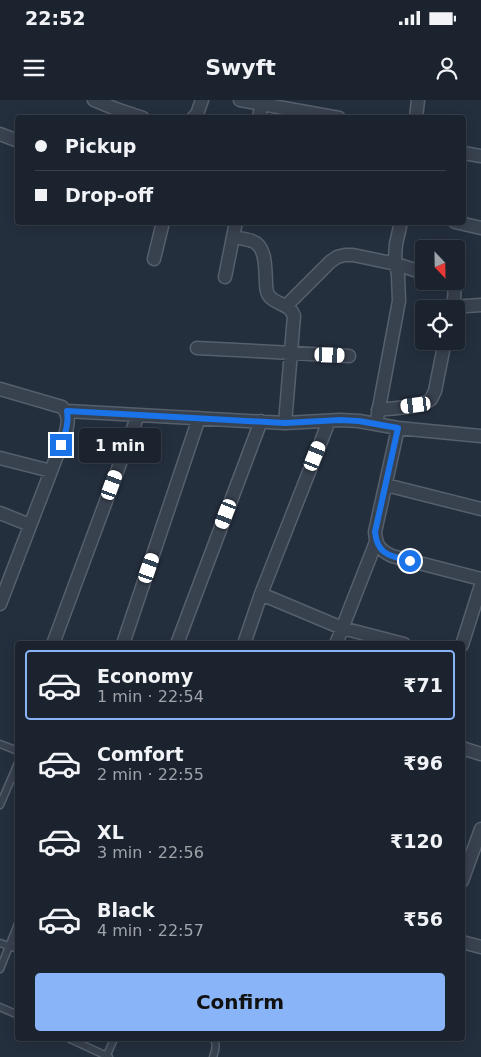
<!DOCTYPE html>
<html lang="en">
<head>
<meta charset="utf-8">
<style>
	body { margin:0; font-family:"DejaVu Sans",sans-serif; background:#282f3a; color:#f1f3f6; height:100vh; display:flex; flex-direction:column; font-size:19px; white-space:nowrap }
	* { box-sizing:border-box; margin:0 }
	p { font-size:16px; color:#a0a4aa }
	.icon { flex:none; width:28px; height:28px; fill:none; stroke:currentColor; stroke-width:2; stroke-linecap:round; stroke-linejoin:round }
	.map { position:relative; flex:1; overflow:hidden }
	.details { position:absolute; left:15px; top:541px; width:450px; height:400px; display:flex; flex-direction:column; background:#1b232e; border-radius:5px; box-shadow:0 2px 12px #0003,0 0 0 1px #39404a }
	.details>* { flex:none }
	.banner { position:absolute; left:15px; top:15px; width:451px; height:110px; border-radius:5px; box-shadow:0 2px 12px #0003,0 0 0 1px #39404a; display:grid; align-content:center; height:110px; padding:0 20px; background:#1b232e }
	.needle { width:32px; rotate:158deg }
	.buttons { position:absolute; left:415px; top:140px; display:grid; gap:10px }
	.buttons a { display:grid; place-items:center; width:50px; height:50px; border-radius:5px; background:#1b232e; box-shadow:0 2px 12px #0003,0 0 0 1px #39404a; font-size:25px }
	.end { position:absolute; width:22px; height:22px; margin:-11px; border:6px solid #1a73e8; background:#fff; box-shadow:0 0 0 2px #fff }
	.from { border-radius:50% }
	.bubble { position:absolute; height:35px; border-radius:5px; background:#1b232e; box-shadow:0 2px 12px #0003,0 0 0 1px #39404a; font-size:16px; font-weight:700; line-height:35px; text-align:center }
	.car { position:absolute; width:15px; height:30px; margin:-15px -8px; border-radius:6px; box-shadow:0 0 4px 1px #0007; background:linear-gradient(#fff 24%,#345 0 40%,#fff 0 76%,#345 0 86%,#fff 0) }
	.banner b { display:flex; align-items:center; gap:18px; height:48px; font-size:19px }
	.banner b+b { border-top:1px solid #39404a }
	.banner i { width:12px; height:12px; background:#f1f3f6 }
	ul { padding:9px 0 0; list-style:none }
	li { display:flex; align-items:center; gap:15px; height:70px; margin:0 10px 8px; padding:0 10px; border:2px solid transparent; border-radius:5px }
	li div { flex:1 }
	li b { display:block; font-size:19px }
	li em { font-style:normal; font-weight:700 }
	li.active { border-color:#8ab4f8 }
	li>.icon { width:45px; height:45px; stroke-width:1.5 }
	.button { display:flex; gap:10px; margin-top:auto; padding:10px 20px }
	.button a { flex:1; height:58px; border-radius:5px; background:#8ab4f8; color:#111; font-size:20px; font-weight:700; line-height:58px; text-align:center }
	.status { display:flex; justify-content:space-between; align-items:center; height:35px; padding:0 25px; background:#1b232e; direction:ltr }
	.status svg { height:14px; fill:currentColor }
	header { display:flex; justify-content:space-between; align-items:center; height:65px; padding:0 20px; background:#1b232e; font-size:22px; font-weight:700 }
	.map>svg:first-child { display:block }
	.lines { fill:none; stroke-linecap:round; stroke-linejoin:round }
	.lane-casing { stroke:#565f6c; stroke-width:9 }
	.street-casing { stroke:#565f6c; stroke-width:15 }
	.lane { stroke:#38414e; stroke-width:6 }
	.street { stroke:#38414e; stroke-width:12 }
	.route { stroke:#1a73e8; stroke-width:6 }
</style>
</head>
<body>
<div class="status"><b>22:52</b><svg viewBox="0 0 49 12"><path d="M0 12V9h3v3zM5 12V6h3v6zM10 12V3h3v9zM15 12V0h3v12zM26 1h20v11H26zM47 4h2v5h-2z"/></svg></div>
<header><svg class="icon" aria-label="menu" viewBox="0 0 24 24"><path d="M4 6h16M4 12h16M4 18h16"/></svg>Swyft<svg class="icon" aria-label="person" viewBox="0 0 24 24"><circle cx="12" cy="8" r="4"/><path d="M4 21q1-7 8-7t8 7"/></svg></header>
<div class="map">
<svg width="481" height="957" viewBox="0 0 481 957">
	<rect width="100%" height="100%" fill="#242f3e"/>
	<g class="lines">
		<g class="lane-casing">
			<path id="lane" d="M0 644 18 651
				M0 705 18 663
				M0 843 18 849
				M0 869 18 824
				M0 907 18 915
				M70 939 109 957
				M106 957 114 939
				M213 957C216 950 217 945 214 939"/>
		</g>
		<g class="street-casing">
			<path id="street" d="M94 0 116 9 143 18
				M240 0 339 18
				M193 18 197 14 202 0
				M259 18 262 0
				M416 18 418 0
				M0 34 18 41
				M464 53 481 56
				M455 122 481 128
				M233 137C239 138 247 139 252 141 267 146 265 170 266 183 266 188 267 194 270 197 278 205 290 204 294 216L285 323
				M154 159 163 122
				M225 177 236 122
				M448 181C458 188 454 198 452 209
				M286 206 330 162 337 157 345 155H353L396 164 424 173
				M452 207 481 205
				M197 248 349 256
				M0 289 62 307C70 315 68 322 66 332L0 504
				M378 310C391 308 422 308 431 299 432 297 434 293 435 291L445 241
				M67 311 285 323 340 320 359 321 398 328 481 336
				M376 324 399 201 398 175 395 158 396 144 401 122
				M398 328 375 432C376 446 380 450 392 456L481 479
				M0 358 51 371
				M386 385 481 409
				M0 413 30 425
				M261 494 342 528 404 544
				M53 544 138 315
				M123 544 199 318
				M177 544 261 321
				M244 544 261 494 329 321
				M336 544 376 442
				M462 545 481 485
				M462 648 481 654
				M462 781 481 729
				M462 842 481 847"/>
		</g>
		<use href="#lane" class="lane"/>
		<use href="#street" class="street"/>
	</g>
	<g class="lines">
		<path class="route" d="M61 345C65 334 69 324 67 311L285 323 340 320 359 321 398 328 375 432C377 455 391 456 410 461"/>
	</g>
</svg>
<div class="buttons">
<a><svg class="needle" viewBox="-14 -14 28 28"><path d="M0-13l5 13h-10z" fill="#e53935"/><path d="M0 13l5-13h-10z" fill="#a0a4aa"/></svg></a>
<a><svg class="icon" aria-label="locate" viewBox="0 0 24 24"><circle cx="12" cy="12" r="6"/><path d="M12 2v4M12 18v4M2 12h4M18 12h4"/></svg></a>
</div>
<i class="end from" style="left:410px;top:461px"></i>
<i class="end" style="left:61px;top:345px"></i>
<div class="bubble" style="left:79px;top:328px;width:82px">1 min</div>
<i class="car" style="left:330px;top:255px;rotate:92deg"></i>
<i class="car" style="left:416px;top:305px;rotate:263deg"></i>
<i class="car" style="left:315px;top:356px;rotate:22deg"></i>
<i class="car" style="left:112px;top:385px;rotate:20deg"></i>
<i class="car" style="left:226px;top:414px;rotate:201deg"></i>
<i class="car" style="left:149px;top:468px;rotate:19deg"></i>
<div class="banner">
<b><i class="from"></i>Pickup</b>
<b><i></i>Drop-off</b>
</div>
<section class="details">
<ul>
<li class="active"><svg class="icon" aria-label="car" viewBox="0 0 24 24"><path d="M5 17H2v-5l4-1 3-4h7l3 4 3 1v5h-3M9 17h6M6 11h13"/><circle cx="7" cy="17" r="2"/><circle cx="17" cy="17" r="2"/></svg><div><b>Economy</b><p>1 min · 22:54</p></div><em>₹71</em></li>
<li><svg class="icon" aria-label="car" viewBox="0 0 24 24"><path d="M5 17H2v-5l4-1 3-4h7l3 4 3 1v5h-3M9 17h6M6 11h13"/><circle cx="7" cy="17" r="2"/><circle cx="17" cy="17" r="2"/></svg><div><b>Comfort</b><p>2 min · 22:55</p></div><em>₹96</em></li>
<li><svg class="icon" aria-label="car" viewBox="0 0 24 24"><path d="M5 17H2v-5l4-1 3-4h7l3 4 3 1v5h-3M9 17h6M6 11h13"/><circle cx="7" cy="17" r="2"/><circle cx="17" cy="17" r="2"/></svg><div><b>XL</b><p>3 min · 22:56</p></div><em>₹120</em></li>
<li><svg class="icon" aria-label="car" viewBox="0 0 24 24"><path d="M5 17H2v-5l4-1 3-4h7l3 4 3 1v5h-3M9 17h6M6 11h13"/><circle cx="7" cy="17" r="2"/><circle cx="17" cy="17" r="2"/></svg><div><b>Black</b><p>4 min · 22:57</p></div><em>₹56</em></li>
</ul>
<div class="button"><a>Confirm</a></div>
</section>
</div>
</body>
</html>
